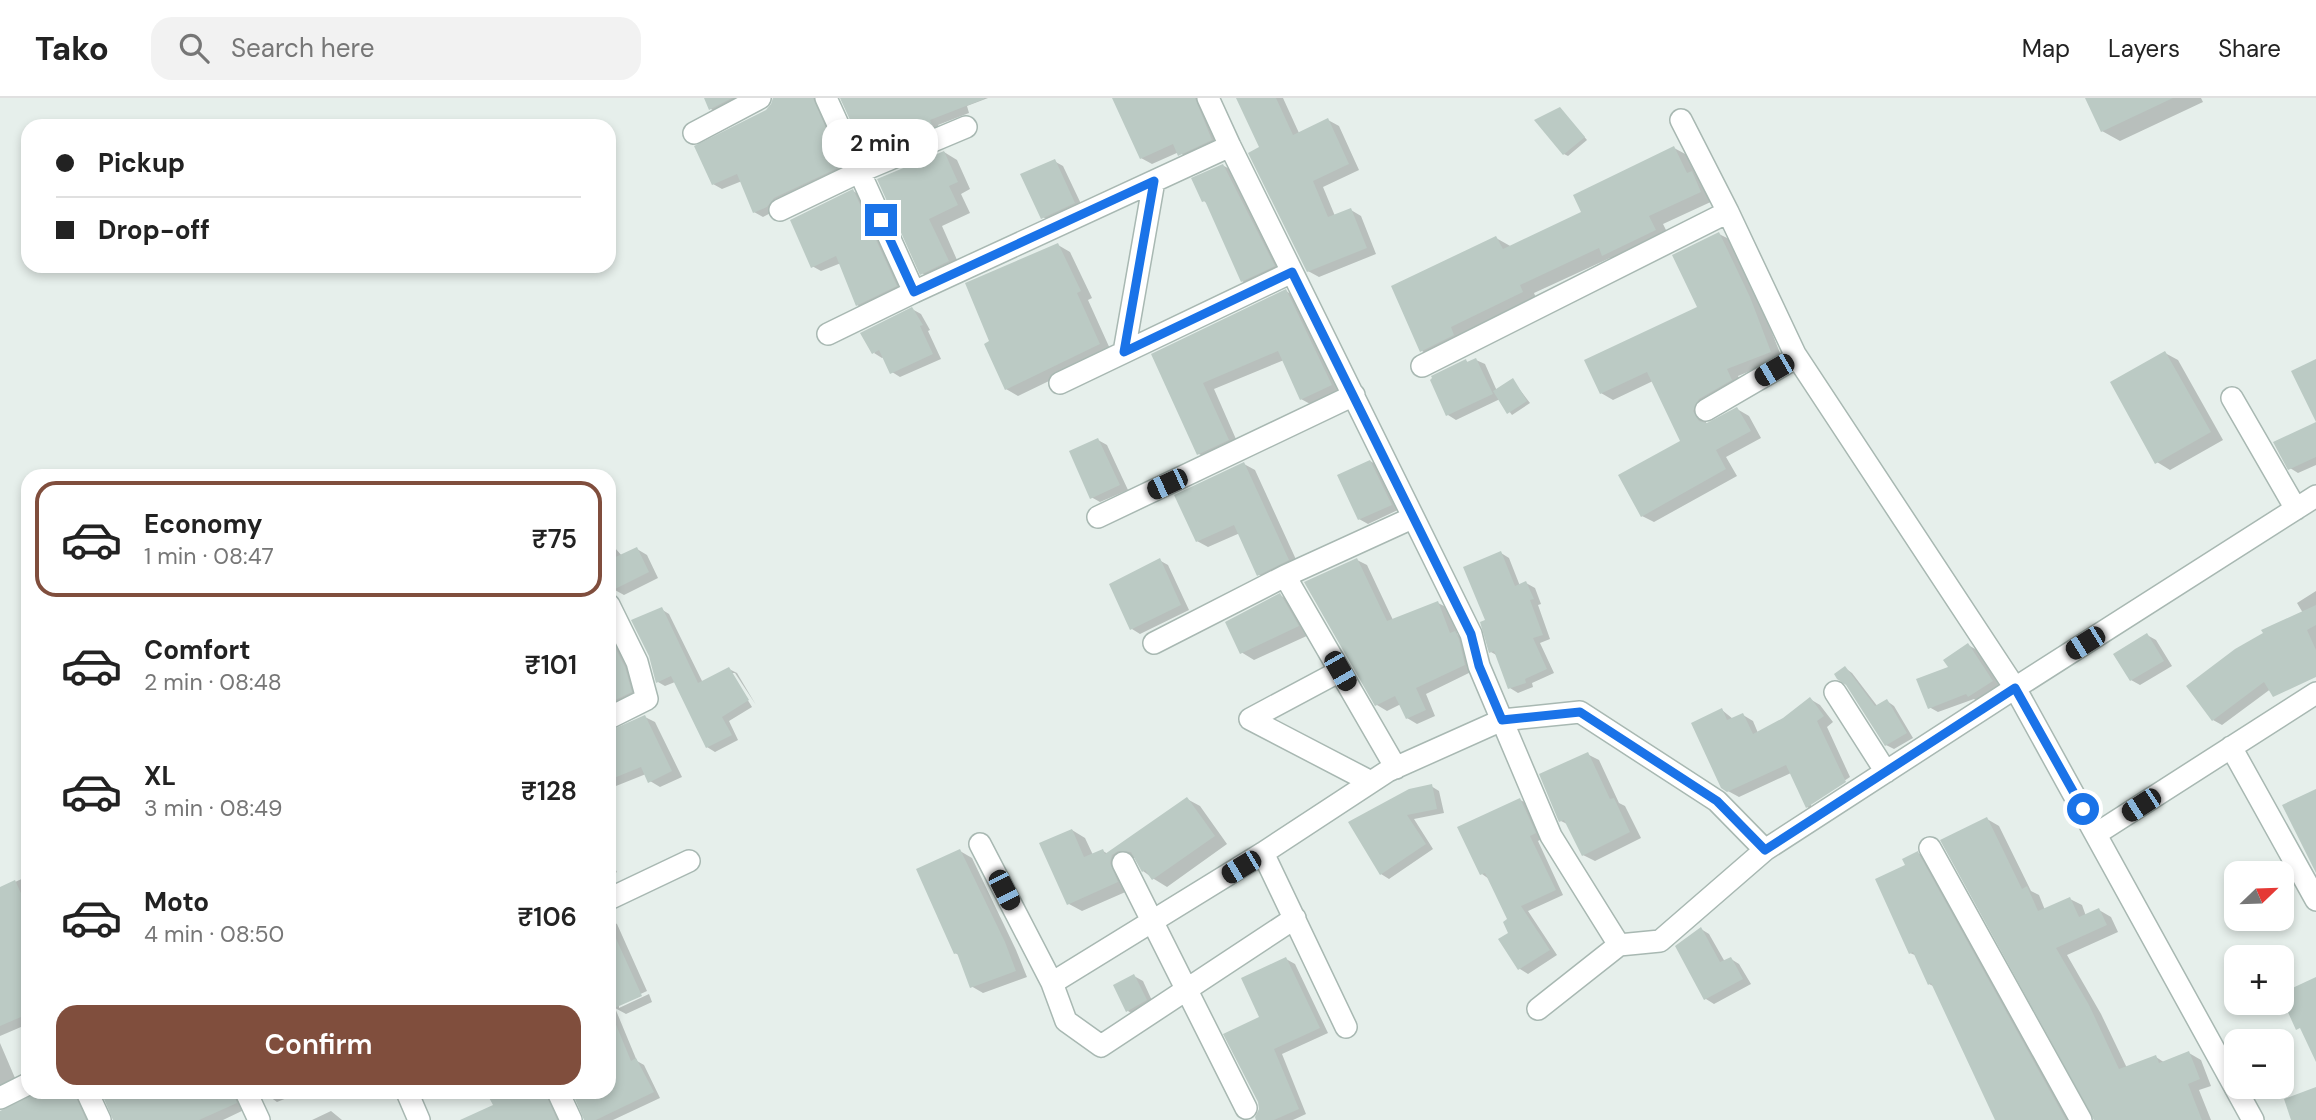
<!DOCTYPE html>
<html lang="en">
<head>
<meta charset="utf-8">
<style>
	body { margin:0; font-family:"DM Sans",sans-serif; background:#f2f2f2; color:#222; height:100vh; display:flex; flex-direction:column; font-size:26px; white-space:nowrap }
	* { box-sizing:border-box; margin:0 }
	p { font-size:23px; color:#767676 }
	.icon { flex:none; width:38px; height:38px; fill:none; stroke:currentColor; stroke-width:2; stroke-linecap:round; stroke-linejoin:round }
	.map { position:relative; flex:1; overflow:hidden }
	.side { position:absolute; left:21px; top:371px; width:595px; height:630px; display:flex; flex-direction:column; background:#fff; border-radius:21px; box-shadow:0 4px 10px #0003 }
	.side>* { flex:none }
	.top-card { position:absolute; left:21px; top:21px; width:595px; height:154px; border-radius:21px; box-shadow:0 4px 10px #0003; display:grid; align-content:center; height:154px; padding:0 35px; background:#fff }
	.needle { width:46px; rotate:67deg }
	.fabs { position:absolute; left:2224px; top:763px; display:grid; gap:14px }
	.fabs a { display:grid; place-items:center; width:70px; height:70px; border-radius:14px; background:#fff; box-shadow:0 4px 10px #0003; font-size:35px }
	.end { position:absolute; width:32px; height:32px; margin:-16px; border:9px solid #1a73e8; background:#fff; box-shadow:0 0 0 4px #fff }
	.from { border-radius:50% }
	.bubble { position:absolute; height:49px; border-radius:21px; background:#fff; box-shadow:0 4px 10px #0003; font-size:23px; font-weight:600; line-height:49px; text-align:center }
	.car { position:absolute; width:21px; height:42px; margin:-21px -10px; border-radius:9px; box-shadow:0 0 5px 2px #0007; background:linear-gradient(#222 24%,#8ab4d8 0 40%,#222 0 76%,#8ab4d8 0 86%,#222 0) }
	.top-card b { display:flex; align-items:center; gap:24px; height:66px; font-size:26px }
	.top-card b+b { border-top:2px solid #e0e0e0 }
	.top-card i { width:18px; height:18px; background:#222 }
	ul { padding:12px 0 0; list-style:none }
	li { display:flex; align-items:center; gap:21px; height:116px; margin:0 14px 10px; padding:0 21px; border:4px solid transparent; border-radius:21px }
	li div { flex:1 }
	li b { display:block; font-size:26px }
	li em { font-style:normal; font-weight:600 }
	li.on { border-color:#804e3d }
	li>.icon { width:63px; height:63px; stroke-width:1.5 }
	.button { display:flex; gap:14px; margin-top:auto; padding:14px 35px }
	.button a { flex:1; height:80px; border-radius:21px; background:#804e3d; color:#fff; font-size:28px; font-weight:600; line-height:80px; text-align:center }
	header { display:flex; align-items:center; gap:42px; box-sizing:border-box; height:98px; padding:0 35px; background:#fff; border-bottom:2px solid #e0e0e0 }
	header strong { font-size:33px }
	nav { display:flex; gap:38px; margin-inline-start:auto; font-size:24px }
	.search { width:490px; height:63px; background:#f2f2f2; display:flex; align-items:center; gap:18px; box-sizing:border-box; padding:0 24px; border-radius:21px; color:#767676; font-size:26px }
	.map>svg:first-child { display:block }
	.shadow { fill:#0003 }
	.building { fill:#bbcac4 }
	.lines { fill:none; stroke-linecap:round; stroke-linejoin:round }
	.minor-casing { stroke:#a8b8b2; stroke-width:24 }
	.minor { stroke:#fff; stroke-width:21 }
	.route { stroke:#1a73e8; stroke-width:9 }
</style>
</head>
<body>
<header>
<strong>Tako</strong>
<div class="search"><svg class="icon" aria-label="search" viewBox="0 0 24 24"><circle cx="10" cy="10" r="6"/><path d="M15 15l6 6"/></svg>Search here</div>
<nav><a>Map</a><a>Layers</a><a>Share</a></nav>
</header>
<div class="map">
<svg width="2316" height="1022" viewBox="0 0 2316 1022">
	<rect width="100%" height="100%" fill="#e6efeb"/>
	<path class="shadow" d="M706 0H750L719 16 711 11Z
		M773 0H824L850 73 763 119 754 114 742 83 722 91 713 86 773 7Z
		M842 0H988L967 8 969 15 938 27 941 34 876 61 868 56Z
		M1114 0H1201L1222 48 1190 62 1179 54 1152 66 1141 60Z
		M1238 0H1283L1299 35 1328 22 1339 28 1359 72 1323 89 1335 118 1351 112 1361 118 1376 156 1319 179 1308 173 1262 50Z
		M2087 0H2201L2203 4 2120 43 2102 33Z
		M1560 11 1587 42 1568 58 1564 56Z
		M1674 50 1689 58 1715 102 1663 126 1670 140 1618 165 1610 160 1534 195 1537 202 1436 261 1422 253 1496 140 1512 149 1584 115Z
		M944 54 957 62 970 91 961 96 970 115 942 128 961 171 935 183 922 175 879 82Z
		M1054 63 1063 68 1083 110 1051 124 1043 119Z
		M1224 68 1237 75 1286 175 1254 190 1242 183 1208 106 1204 103 1194 81Z
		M853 93 862 98 904 193 866 212 857 207 841 165 821 173 812 168Z
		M1719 136 1731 142 1761 207 1782 260 1738 278 1743 288 1706 313V327L1737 311 1749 318 1761 340 1726 359 1737 378 1654 424 1642 418 1682 344 1653 283 1613 302 1601 295 1699 210Z
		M1058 147 1070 154 1092 200 1088 202 1111 253 1018 298 1006 291 992 244Z
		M1286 193 1297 200 1342 294 1312 307 1301 301 1284 262 1214 291 1239 348 1210 362 1199 356 1153 257Z
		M912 211 921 216 930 232 928 233 941 261 900 279 892 274 884 259 882 260 874 255Z
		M2165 255 2178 262 2223 342 2170 372 2157 364Z
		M1476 262 1485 266 1497 293 1513 283 1530 305 1512 317 1500 301 1456 322 1448 317 1466 263 1469 265Z
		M2316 326V367L2298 375 2290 370Z
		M1098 342 1107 347 1128 392 1100 404 1091 399Z
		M1370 363 1379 368 1400 411 1368 426 1359 421Z
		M1244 366 1255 372 1299 468 1269 483 1258 476 1240 435 1208 449 1197 443Z
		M609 443 622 458 637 451 647 457 658 480 624 497 613 491 609 482Z
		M1501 455 1509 460 1520 488 1526 485 1535 490 1541 506 1538 507 1550 541 1540 545 1554 575 1532 585 1533 589 1518 595 1510 590 1498 558 1491 554 1487 523Z
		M1159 462 1168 467 1189 512 1140 536 1132 531Z
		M1357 462 1367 467 1393 522 1438 505 1448 510 1458 537 1465 541 1475 572 1426 596 1435 618 1417 626 1407 620 1401 606 1387 613 1377 607Z
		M2316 493V575L2272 590 2222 627 2213 622 2265 536 2303 515 2297 505Z
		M1280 497 1293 505 1311 536 1254 562 1241 554Z
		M661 511 669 516 703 585 729 571 737 575 756 607 735 575H731L752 609 729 623 738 642 715 654 707 649 675 584 665 588 658 584Z
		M609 536 620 542 643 601 609 608Z
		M2147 537 2156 542 2172 568 2140 587 2131 582Z
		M1968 547 1977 552 2000 588 1977 603 1974 601 1938 614 1929 609 1951 570Z
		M1845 570 1852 575 1878 609 1887 603 1894 608 1913 640 1894 651 1886 647Z
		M1810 601 1820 607 1833 624 1827 629 1850 679 1811 705V709L1852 682 1856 690 1817 714 1807 709 1791 675 1739 699 1728 693 1722 612 1733 621 1743 617 1753 623 1758 635 1783 621Z
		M645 619 655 624 682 679 660 689 650 683 646 676 611 690 614 695 609 697V639Z
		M1587 656 1599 662 1619 705 1625 708 1641 740 1595 763 1583 757 1569 727 1561 723Z
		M1431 688 1439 693 1444 715 1414 721 1433 751 1389 781 1381 776 1350 725Z
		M1187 701 1200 708 1227 746 1167 789 1154 781 1143 773 1136 760H1132L1130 792 1082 813 1069 806 1072 732 1085 740 1093 757 1103 753 1108 756Z
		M1520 702 1529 706 1543 740 1538 743 1563 797 1528 813 1557 857 1528 876 1520 871 1509 822 1489 781 1482 776Z
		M1987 721 1999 728 2031 793 2039 797 2045 812 2070 801 2082 807 2086 818 2099 812 2111 819 2118 834 2067 857 2101 916 2127 970 2156 959 2165 965 2189 955 2201 962 2211 988 2199 992 2211 1022H2094Z
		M960 753 972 760 1016 852 1027 879 983 895 971 888 959 857 955 855Z
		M1918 755 1930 762 2073 1022H2000L1935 889 1929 886 1917 858 1910 855 1907 768Z
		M609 761 617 774 609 779Z
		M28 778V926L0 938V791Z
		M609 822 617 826 647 893 619 906V910L649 896 652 904 626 916 615 910 637 963 644 967 660 1000 613 1022H589L577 994H609Z
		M1701 831 1709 836 1725 864 1731 861 1739 866 1751 886 1714 906 1706 901Z
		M1286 861 1295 866 1328 935 1282 956 1306 1016 1293 1022H1258L1261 1012V920Z
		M1134 878 1143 883 1154 907 1136 918 1128 913Z
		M0 945 18 987 0 1000Z
		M39 994H86L94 1022H0V1015Z
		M103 994H246V1011L223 1022H117Z
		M263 994H302L277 1004Z
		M488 994H547L561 1022H464L495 1008Z
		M331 1013 342 1022H312Z"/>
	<path class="building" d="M704 0H732L709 12Z
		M773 0H813L842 68 774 100 767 109 753 115 737 76 712 87 694 48 766 12 771 6Z
		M840 0H984V1L930 22 933 29 866 57Z
		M1112 0H1195L1212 42 1178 58 1173 46 1140 61Z
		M1236 0H1276L1293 37 1328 20 1349 66 1313 83 1328 119 1351 110 1367 150 1307 174 1248 55 1259 49Z
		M2085 0H2173L2101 34Z
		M1560 9 1585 39 1563 57 1534 22Z
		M1674 48 1687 75 1692 73 1701 94 1649 118 1656 132 1602 158 1599 150 1520 187 1523 194 1451 229 1454 237 1420 254 1391 188 1496 138 1503 151 1581 114 1573 97Z
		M944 53 958 84 949 88 958 107 929 121 949 163 920 177 877 81Z
		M1055 61 1075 105 1041 121 1020 76Z
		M1223 66 1275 168 1241 184 1205 103 1202 104 1191 80Z
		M853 91 897 188 856 208 836 158 811 170 790 122Z
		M1719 134 1750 199 1771 254 1727 271 1732 282 1699 301 1693 313 1699 323 1707 325 1737 309 1751 333 1716 352 1726 371 1641 419 1618 377 1680 343 1647 274 1600 296 1584 262 1697 209 1672 157Z
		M1058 145 1081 193 1077 195 1100 246 1005 292 984 246 989 243 965 185Z
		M1286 191 1332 287 1300 302 1278 253 1203 285 1229 342 1197 357 1151 256Z
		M912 209 923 227 920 228 933 256 890 276 879 252 872 256 860 235Z
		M2165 253 2211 334 2155 366 2110 284Z
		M1476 260 1493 296 1446 318 1430 282 1432 280 1431 278 1466 261 1467 264Z
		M2316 261V359L2288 372 2273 344 2316 324 2291 273Z
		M1513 280 1527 303 1507 316 1493 293Z
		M1098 340 1120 387 1090 401 1069 353Z
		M1370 362 1392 407 1358 422 1337 377Z
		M1244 364 1289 462 1257 478 1234 427 1196 444 1174 397Z
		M637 449 649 474 609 494V462Z
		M1501 453 1515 488 1526 483 1534 501 1530 502 1543 537 1533 540 1547 571 1525 581 1526 585 1508 591 1494 553 1489 555 1480 524 1485 522 1463 469Z
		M1160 460 1181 507 1130 532 1109 486Z
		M1357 460 1387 523 1438 503 1450 535 1455 533 1459 541 1465 567 1416 590 1426 612 1406 621 1395 598 1375 608 1304 484Z
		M1280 495 1299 528 1240 556 1225 524Z
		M2316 507V527L2307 532 2316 552V579L2273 599 2264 584 2212 623 2186 588 2235 551 2263 535 2261 532Z
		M662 509 698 585 729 569 749 602 722 619 732 637 706 650 671 578 656 585 649 558 631 522Z
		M2147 535 2164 563 2130 583 2113 556Z
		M609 537 625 569 632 594 609 605Z
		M1968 545 1993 583 1968 599 1966 596 1928 611 1916 581 1948 569 1943 562Z
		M1845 568 1875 608 1887 601 1907 635 1885 648 1846 587 1837 581 1834 576Z
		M1810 599 1824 618 1817 623 1846 684 1806 710 1786 667 1727 694 1721 690 1691 625 1722 610 1727 622 1743 615 1753 636 1783 620Z
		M645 617 672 673 648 685 641 669 609 682V633Z
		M1588 654 1610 701 1614 700 1630 734 1582 758 1564 722 1559 724 1539 676Z
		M1432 686 1437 711 1407 717 1426 746 1380 777 1348 724 1409 691Z
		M2316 691V775L2282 707Z
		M1187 699 1215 738 1152 782 1145 772 1142 774 1131 754 1118 753 1112 757 1110 765 1118 784 1067 807 1039 745 1072 731 1084 759 1103 751 1105 756Z
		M1520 700 1536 735 1530 738 1556 792 1521 808 1550 852 1518 872 1498 841 1508 835 1503 824 1507 821 1485 775 1480 777 1457 729Z
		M1987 719 2022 791 2027 788 2038 813 2070 799 2079 819 2099 810 2107 827 2056 850 2089 907 2119 971 2156 957 2159 965 2189 953 2200 981 2188 986 2202 1022H2094L1940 742Z
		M960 751 1005 844 1016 873 970 890 957 855 954 856 916 771Z
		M1918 753 1919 756 2066 1022H1995L1931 885 1928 887 1913 854 1909 856 1875 781 1905 767 1902 761Z
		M15 782 28 811V916L0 928V789Z
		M609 825 642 898 610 912 631 963 636 960 654 994 596 1022H584L572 994H609Z
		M1701 829 1720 864 1731 859 1743 881 1704 902 1675 848Z
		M1286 859 1320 930 1274 951 1299 1011 1274 1022H1256L1255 1019 1259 1011 1258 1004 1223 936 1259 919 1241 880Z
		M1134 876 1147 902 1126 914 1113 887Z
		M2316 879V964L2300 930 2296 932 2282 901V895Z
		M2316 989V1022H2291L2284 1001Z
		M38 994H74L86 1022H0V1013Z
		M101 994H233L237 1005 199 1022H113Z
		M486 994H545L557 1022H460L493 1007Z"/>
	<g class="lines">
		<g class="minor-casing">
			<path id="minor" d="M826 0 914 194 1230 48
				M1208 0 1230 48 1471 536 1479 568 1551 738 1619 847 1660 843 1765 752 2015 590 2253 1022
				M1681 22 1728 114
				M694 35 760 0
				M780 112 859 74 966 29
				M828 236 914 194
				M1124 254 1154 83
				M1422 268 1728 114 1795 256 2015 590 2316 398
				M1060 285 1292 174
				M2232 300 2296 411
				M1706 312 1797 259
				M1098 419 1354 297
				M1285 478 1396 670
				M609 507 637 564 647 601 609 620
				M1154 545 1285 478 1412 420
				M1340 573 1250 621 1371 684
				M1835 594 1886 674
				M2231 649 2316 802
				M2096 736 2316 595
				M980 746 1052 885 1263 755 1388 673 1502 622 1580 614 1717 703 1765 752
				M1930 750 2081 1022
				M1263 755 1346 929
				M1123 765 1246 1010
				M609 801 689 763
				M1052 885 1066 923 1101 948 1295 820
				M1538 911 1619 847
				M87 994 100 1022
				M246 994 259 1022
				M407 994 419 1022
				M558 994 571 1022
				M0 1000 28 986"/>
		</g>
		<use href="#minor" class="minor"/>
	</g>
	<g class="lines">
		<path class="route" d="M881 122 914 194 1154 83 1124 254 1292 174 1471 536 1479 568 1502 622 1580 614 1717 703 1765 752 2015 590 2083 711"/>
	</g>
</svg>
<div class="fabs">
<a><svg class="needle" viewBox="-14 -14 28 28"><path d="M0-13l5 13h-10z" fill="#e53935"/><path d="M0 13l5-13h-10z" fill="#767676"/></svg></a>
<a>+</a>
<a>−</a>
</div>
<i class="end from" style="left:2083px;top:711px"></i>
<i class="end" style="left:881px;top:122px"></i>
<div class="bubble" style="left:822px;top:21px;width:116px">2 min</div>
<i class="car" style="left:1774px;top:272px;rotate:240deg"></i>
<i class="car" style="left:1167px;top:386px;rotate:245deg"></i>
<i class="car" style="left:2085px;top:545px;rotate:238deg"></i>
<i class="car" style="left:1340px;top:573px;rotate:150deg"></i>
<i class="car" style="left:2141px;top:707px;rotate:237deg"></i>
<i class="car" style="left:1241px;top:769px;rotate:239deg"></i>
<i class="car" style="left:1004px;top:792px;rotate:153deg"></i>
<div class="top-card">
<b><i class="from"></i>Pickup</b>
<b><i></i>Drop-off</b>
</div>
<section class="side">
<ul>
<li class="on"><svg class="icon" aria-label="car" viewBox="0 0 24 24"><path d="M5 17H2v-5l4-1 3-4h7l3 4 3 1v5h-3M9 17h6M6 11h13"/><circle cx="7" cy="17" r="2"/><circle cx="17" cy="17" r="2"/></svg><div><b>Economy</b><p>1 min · 08:47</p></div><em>₹75</em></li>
<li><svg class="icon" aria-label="car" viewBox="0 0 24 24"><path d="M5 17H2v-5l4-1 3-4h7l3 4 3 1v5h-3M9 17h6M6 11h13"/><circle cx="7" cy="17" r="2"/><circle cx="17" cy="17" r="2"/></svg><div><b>Comfort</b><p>2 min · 08:48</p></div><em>₹101</em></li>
<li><svg class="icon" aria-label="car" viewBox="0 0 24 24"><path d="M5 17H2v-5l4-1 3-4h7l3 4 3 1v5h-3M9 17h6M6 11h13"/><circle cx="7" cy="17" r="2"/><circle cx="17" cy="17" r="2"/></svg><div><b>XL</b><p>3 min · 08:49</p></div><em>₹128</em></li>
<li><svg class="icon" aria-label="car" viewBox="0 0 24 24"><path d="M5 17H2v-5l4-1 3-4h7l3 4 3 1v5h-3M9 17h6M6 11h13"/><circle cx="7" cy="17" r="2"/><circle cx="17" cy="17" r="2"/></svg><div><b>Moto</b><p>4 min · 08:50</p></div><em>₹106</em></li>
</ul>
<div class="button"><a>Confirm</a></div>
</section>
</div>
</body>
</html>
